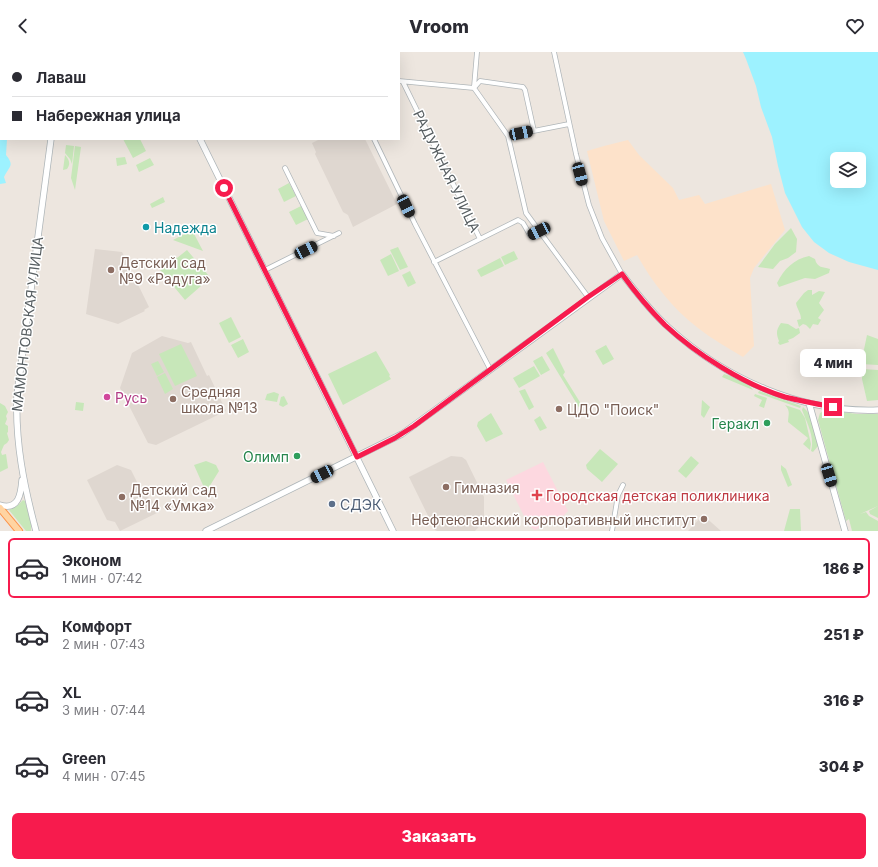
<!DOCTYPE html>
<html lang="ru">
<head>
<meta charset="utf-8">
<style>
	body { margin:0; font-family:Inter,sans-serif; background:#f2f2f3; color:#2b2b33; height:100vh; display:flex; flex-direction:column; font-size:15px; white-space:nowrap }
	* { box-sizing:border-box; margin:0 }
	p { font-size:13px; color:#7c7c81 }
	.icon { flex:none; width:22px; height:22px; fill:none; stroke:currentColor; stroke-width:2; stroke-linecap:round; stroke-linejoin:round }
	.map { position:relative; height:479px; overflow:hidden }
	.panel { display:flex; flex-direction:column; background:#fff; flex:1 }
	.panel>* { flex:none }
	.banner { position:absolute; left:0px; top:0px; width:400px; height:88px; box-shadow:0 4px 16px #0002; display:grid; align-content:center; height:88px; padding:0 12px; background:#fff }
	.buttons { position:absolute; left:830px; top:100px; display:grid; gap:8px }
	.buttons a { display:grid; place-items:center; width:36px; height:36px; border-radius:6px; background:#fff; box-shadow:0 4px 16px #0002; font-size:20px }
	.end { position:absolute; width:18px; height:18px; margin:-9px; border:5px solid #f71b4d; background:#fff; box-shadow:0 0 0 2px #fff }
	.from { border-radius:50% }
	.bubble { position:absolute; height:28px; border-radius:6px; background:#fff; box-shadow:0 4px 16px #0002; font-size:13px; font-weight:800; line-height:28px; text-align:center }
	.car { position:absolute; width:12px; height:24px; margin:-12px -6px; border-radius:5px; box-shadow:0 0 3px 1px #0007; background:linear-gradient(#222 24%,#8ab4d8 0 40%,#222 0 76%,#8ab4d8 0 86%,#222 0) }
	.banner b { display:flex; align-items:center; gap:14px; height:38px; font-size:15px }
	.banner b+b { border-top:1px solid #e1e1e2 }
	.banner i { width:10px; height:10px; background:#2b2b33 }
	ul { padding:7px 0 0; list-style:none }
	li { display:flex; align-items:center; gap:12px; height:60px; margin:0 8px 6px; padding:0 4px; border:2px solid transparent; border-radius:6px }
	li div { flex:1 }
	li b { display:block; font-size:15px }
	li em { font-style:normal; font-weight:800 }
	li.current { border-color:#f71b4d }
	li>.icon { width:36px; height:36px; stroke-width:1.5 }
	.cta { display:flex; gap:8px; margin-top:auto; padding:8px 12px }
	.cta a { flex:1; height:46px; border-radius:6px; background:#f71b4d; color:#fff; font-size:16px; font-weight:800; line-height:46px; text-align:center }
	header { display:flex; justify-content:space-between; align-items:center; height:52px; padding:0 12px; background:#fff; font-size:18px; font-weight:800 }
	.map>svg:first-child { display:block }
	.education { fill:#dfd7d0 }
	.medical { fill:#fdd8e0 }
	.green { fill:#c7e7b9 }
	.sand { fill:#fde2ca }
	.water { fill:#9df2ff; fill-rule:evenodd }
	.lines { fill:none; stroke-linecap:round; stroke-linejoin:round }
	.street-casing { stroke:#b0b6b9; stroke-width:5.5 }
	.secondary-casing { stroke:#afb6b9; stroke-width:7 }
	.primary-casing { stroke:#fd9348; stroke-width:8 }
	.street { stroke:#fff; stroke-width:4 }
	.secondary { stroke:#fff; stroke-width:5.5 }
	.primary { stroke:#ffd4a2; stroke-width:6 }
	.route { stroke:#f71b4d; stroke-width:5 }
	.culture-dot { fill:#0f9aa8; stroke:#fff; stroke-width:1.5 }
	.education-dot { fill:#8d6e63; stroke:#fff; stroke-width:1.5 }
	.hotel-dot { fill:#d1479c; stroke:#fff; stroke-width:1.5 }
	.leisure-dot { fill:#2e9e5b; stroke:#fff; stroke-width:1.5 }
	.health-dot { fill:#e0444e; stroke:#fff; stroke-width:1.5 }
	.service-dot { fill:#5c6f8a; stroke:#fff; stroke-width:1.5 }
	.labels { text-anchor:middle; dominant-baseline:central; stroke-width:3; stroke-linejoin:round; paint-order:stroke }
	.street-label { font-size:14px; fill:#585f62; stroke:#fff }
	.culture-label { font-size:14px; fill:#0d838f; stroke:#fff; text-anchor:start }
	.education-label { font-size:14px; fill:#785e54; stroke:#fff; text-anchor:start }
	.hotel-label { font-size:14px; fill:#b23c85; stroke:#fff; text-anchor:start }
	.leisure-label { font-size:14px; fill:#27864d; stroke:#fff; text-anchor:end }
	.health-label { font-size:14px; fill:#be3a42; stroke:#fff; text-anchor:start }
	.service-label { font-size:14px; fill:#4e5e75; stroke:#fff; text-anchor:start }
</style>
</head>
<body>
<header><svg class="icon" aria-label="back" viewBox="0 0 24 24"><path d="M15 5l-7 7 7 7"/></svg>Vroom<svg class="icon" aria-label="heart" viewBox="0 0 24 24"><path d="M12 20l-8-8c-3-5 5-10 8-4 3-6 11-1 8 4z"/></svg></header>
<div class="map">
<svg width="878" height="479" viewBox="0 0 878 479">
	<rect width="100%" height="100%" fill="#ede6df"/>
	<path class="education" d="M320 87H365L397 152 353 175 348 163 343 160 315 102 316 100 312 91Z
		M95 197 122 200 149 255 144 258 145 259 118 272 86 262Z
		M162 284 188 291 191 290 207 324 209 323 226 359 156 393 148 391 120 336 132 301Z
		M451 404 462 405 466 408 484 445V469L475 479H437L435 478 409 425Z
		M117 413 131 418 143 442 152 448 159 460 120 479 115 470 107 468 87 428Z
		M703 463 721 479H688Z"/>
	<path class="medical" d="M543 410 568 459 562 465 535 478 529 474 506 428Z"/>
	<path class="green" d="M123 87H140L146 99 133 106Z
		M66 93 74 94 72 112 70 107 65 101Z
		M75 94 81 95 75 138 71 126Z
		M65 103C69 107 71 112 67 117L63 118Z
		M125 105 127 112 117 114 116 106Z
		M150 106 154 113 139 120 136 113Z
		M289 131 296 144 284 150 278 137Z
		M163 145 165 150 152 156 150 152Z
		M301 154 308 167 296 173 289 160Z
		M791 176 797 187 796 200 788 206 780 209 773 217 758 215 775 192Z
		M192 178 203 199 173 188Z
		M398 195 408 215 400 218 390 198Z
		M187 198 209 224 200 232 201 234 185 248 160 218 176 205 177 206Z
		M514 199 518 207 505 213 501 205Z
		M391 202 399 219 388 224 380 208Z
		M809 204 815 207C817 216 823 215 830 217L829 221 815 227 805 226 779 235 777 231C784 217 794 207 809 204Z
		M500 206 504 214 481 225 477 218Z
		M410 219 416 231 408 235 402 223Z
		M808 238H812V243L819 239 825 240 819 251 824 258 818 266 821 268 818 273 813 272 810 277 806 273 803 272 799 275 797 268 801 267C801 261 797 257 796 251L804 241Z
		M231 265 241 285 229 291 219 271Z
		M781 271 788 272 796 277 799 276 800 281 793 286 788 288 789 290 780 293 778 291 779 289C776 281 776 278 781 271Z
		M867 283 878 287V313L861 312Z
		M243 287 249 300 238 306 231 293Z
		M181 292 197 324 175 334 159 302Z
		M606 293 614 307 603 313 595 299Z
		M553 296 565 320 563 323 583 355 580 357 546 301Z
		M376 299 390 323 389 324 391 327 343 353 328 322Z
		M542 304 550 318 541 323 533 309Z
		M158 309 164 320 157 324 151 312Z
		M534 314 540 324 519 336 513 326Z
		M862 317 878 318V348L867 349 862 327Z
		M165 321 173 337 165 342 157 325Z
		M724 322C731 324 750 331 753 338L722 325Z
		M525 337 534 355 529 358 519 339Z
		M759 339 801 354 800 356 758 341Z
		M274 340 279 342 277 350 265 348 267 342Z
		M755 342 767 346 764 356 759 354 762 348 754 344Z
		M284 344 288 352 283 355 279 353 281 345Z
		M702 348 710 355 704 366 701 363Z
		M76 350 84 351 83 359 75 358Z
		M0 351 5 354 8 360 6 364 7 367 5 372 8 374V380L7 381 9 388 7 391 4 393 1 400 2 403 6 402 8 416 0 420Z
		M785 353 800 358 805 366 811 392 810 398 803 392 808 386 788 370C788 363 791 359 785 353Z
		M803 355 809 361 818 394 813 400 811 399C815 385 807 371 802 358Z
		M826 358 857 362H878V454L860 462 866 460 869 464 878 469V479H852L849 467 846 469 818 368 820 361Z
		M491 361 503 382 486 390 477 374 478 370Z
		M540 364 547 376 540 379 534 368Z
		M600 397 618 412 602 430 587 417 586 413Z
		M691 404 699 411 686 426 678 419Z
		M206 409 216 413 219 419 206 440 194 413Z
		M781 413 786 417 792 433 788 435 781 418Z
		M23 448 25 449 31 471V479H26L9 458 18 453Z
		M878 454V466L870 462 869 459Z
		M790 457H800L801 479H784Z"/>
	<path class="sand" d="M628 88 639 103 673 136 679 148 699 143 705 152 771 132 785 178 754 216 750 226 754 294 743 305C728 296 712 287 698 276 673 257 652 230 637 203L624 209 604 169 587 99 604 94Z"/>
	<path class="water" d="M743 0H878V218L849 210 829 201 814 190 802 175 785 141 778 114 772 85 761 55 756 34 746 7ZM837 107H859V129H837Z
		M0 53H1V87H7L6 103C15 114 9 114 4 125L6 131 0 132Z"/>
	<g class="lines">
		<g class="street-casing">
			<path id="street" d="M332 0 333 1
				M554 0 576 102 589 153 602 186 622 222
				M159 1 161 0
				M399 29 474 36 508 84 526 161 588 245
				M403 30 480 187
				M474 35 477 0
				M474 36 480 29 523 35 525 38 534 79
				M508 84 569 72
				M374 87 415 172 490 317
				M285 116 317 181 334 184
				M434 210 518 168 523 171 530 183 539 179
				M265 218 339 181
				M612 479 618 443 623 433"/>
		</g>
		<g class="secondary-casing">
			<path id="secondary" d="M5 1V0
				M62 1V0
				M0 9 1 8
				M200 87 393 479
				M809 351 845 479
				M0 453C19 459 21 441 22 428
				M36 479C24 434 15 390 17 343L51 87
				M206 479 402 382 622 222C636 240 650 259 668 275 724 326 800 361 878 358"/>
		</g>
		<g class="primary-casing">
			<path id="primary" d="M0 456 19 479"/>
		</g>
		<use href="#street" class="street"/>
		<use href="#secondary" class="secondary"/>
		<use href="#primary" class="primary"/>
	</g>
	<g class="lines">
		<path class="route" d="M224 136 357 405 395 386 414 374 588 245 622 222C635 240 649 257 665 273 696 302 745 333 785 345 801 349 817 352 833 355"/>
	</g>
	<circle class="culture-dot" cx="146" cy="175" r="4"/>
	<g class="education-dot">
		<circle cx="111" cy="218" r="4"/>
		<circle cx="173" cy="347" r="4"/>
		<circle cx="559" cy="357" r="4"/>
		<circle cx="446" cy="435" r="4"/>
		<circle cx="122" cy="445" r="4"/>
		<circle cx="704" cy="467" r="4"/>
	</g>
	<circle class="hotel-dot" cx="107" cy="345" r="4"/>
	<g class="leisure-dot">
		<circle cx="767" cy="371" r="4"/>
		<circle cx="297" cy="404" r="4"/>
	</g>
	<path class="health-dot" d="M535 437h4v4h4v4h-4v4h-4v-4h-4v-4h4z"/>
	<circle class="service-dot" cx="332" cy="452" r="4"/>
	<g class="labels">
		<g class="street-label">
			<text transform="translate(447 119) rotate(64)">РАДУЖНАЯ УЛИЦА</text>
			<text transform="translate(27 272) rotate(-83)">МАМОНТОВСКАЯ УЛИЦА</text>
		</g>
		<g class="culture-label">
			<text x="154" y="175">Надежда</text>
		</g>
		<g class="education-label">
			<text x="119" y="210">Детский сад<tspan x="119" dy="16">№9 «Радуга»</tspan></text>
			<text x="181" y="339">Средняя<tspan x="181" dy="16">школа №13</tspan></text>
			<text x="567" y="357">ЦДО "Поиск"</text>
			<text x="454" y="435">Гимназия</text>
			<text x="130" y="437">Детский сад<tspan x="130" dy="16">№14 «Умка»</tspan></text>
			<text x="696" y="467" text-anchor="end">Нефтеюганский корпоративный институт</text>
		</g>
		<g class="hotel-label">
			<text x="115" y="345">Русь</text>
		</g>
		<g class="leisure-label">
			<text x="759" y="371">Геракл</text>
			<text x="289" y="404">Олимп</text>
		</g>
		<g class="health-label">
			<text x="546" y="443">Городская детская поликлиника</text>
		</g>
		<g class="service-label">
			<text x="340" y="452">СДЭК</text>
		</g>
	</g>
</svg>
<div class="buttons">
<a><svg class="icon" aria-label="layers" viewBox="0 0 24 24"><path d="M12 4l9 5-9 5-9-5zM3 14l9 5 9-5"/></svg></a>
</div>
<i class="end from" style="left:224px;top:136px"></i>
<i class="end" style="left:833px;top:355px"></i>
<div class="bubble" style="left:800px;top:297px;width:66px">4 мин</div>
<i class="car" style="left:521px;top:81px;rotate:78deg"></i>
<i class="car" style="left:580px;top:122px;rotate:165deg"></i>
<i class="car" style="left:406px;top:154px;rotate:154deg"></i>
<i class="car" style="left:539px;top:179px;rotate:244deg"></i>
<i class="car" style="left:306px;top:198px;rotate:64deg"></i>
<i class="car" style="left:322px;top:422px;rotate:244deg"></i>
<i class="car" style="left:829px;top:423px;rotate:163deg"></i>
<div class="banner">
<b><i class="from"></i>Лаваш</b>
<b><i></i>Набережная улица</b>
</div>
</div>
<section class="panel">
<ul>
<li class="current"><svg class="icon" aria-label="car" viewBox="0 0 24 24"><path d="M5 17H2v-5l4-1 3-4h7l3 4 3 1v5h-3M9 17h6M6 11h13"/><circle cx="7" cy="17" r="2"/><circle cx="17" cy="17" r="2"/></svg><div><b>Эконом</b><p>1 мин · 07:42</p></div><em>186 ₽</em></li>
<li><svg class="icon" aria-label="car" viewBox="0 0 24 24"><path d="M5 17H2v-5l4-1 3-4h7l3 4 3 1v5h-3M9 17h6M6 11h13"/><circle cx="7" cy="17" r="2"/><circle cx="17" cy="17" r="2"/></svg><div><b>Комфорт</b><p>2 мин · 07:43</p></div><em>251 ₽</em></li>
<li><svg class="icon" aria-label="car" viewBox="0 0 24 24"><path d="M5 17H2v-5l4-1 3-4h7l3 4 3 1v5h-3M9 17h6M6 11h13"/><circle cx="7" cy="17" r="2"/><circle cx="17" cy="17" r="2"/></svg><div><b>XL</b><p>3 мин · 07:44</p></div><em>316 ₽</em></li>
<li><svg class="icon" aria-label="car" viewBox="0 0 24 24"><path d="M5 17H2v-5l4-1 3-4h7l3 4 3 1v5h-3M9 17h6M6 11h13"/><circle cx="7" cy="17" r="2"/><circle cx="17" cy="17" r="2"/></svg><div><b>Green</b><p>4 мин · 07:45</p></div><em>304 ₽</em></li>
</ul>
<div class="cta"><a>Заказать</a></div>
</section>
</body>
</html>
